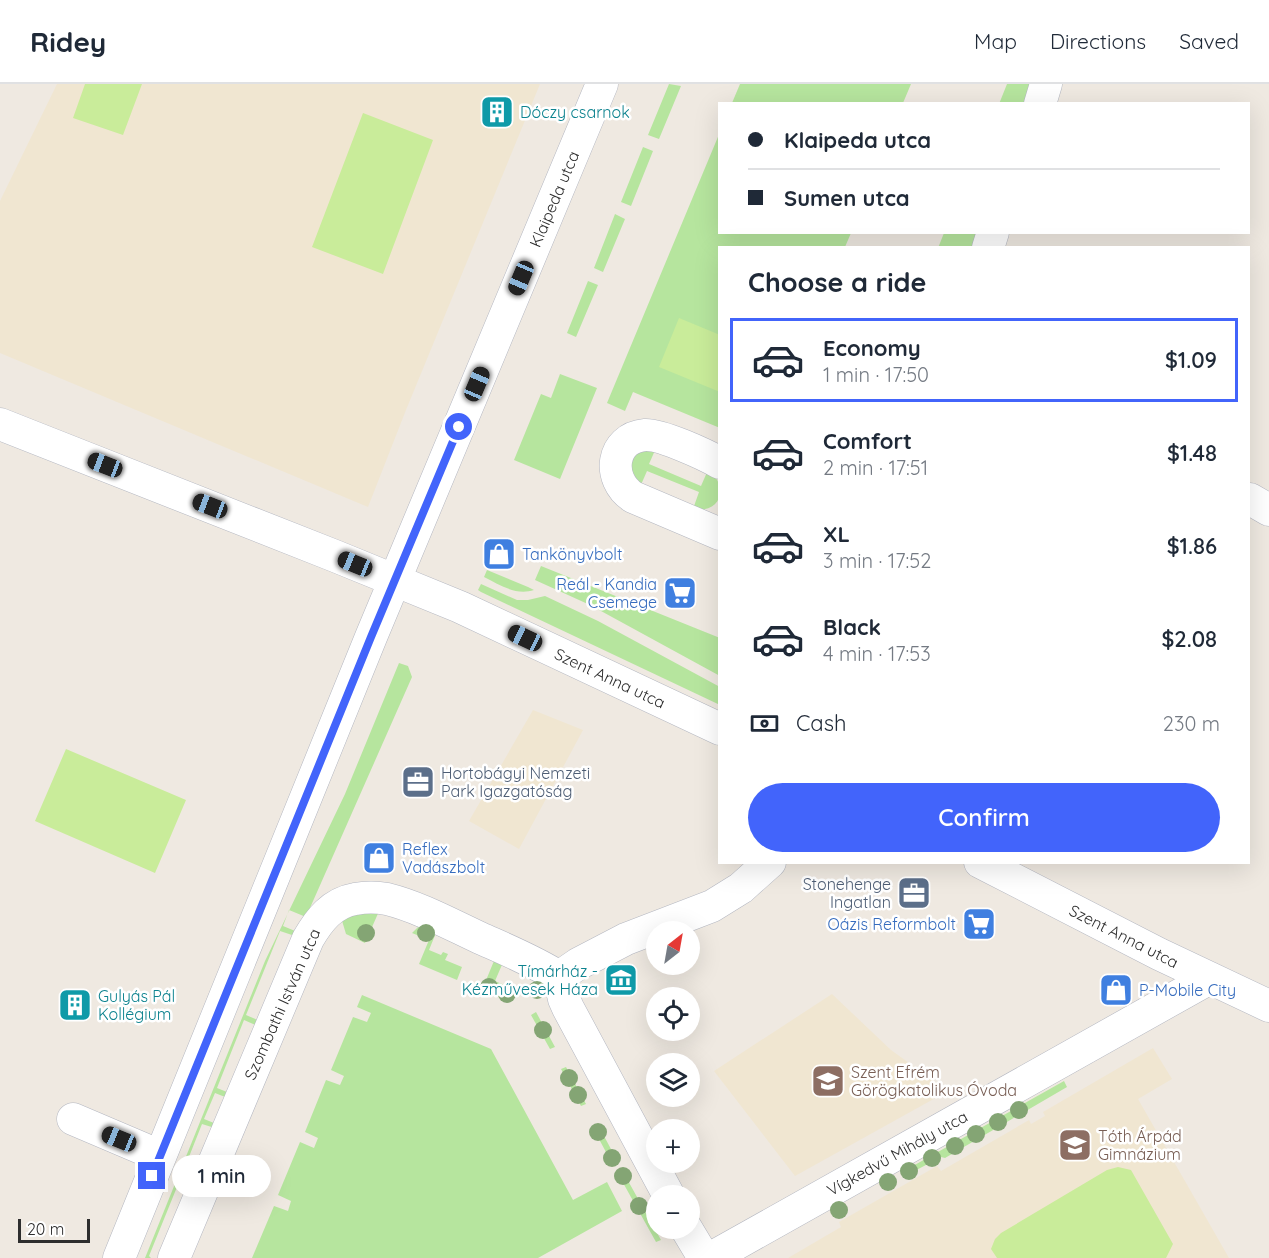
<!DOCTYPE html>
<html lang="en">
<head>
<meta charset="utf-8">
<style>
	body { margin:0; font-family:Quicksand,sans-serif; background:#f6f6f7; color:#1f2937; height:100vh; display:flex; flex-direction:column; font-size:22px; white-space:nowrap }
	* { box-sizing:border-box; margin:0 }
	p { font-size:20px; color:#747a83 }
	.icon { flex:none; width:33px; height:33px; fill:none; stroke:currentColor; stroke-width:2; stroke-linecap:round; stroke-linejoin:round }
	.map { position:relative; flex:1; overflow:hidden }
	.side { position:absolute; left:718px; top:162px; width:532px; height:618px; display:flex; flex-direction:column; background:#fff; border-radius:0px; box-shadow:0 6px 24px #0002 }
	.side>* { flex:none }
	.guide { position:absolute; left:718px; top:18px; width:532px; height:132px; border-radius:0px; box-shadow:0 6px 24px #0002; display:grid; align-content:center; height:132px; padding:0 30px; background:#fff }
	.needle { width:39px; rotate:31deg }
	.controls { position:absolute; left:646px; top:837px; display:grid; gap:12px }
	.controls a { display:grid; place-items:center; width:54px; height:54px; border-radius:50%; background:#fff; box-shadow:0 6px 24px #0002; font-size:30px }
	.scale { position:absolute; left:18px; bottom:15px; width:72px; box-sizing:border-box; padding-left:6px; border:3px solid #2e2e2e; border-top:0; font-size:16px; line-height:21px; white-space:nowrap; color:#2e2e2e; -webkit-text-stroke:4px #fff; paint-order:stroke }
	.end { position:absolute; width:27px; height:27px; margin:-14px; border:8px solid #4264fb; background:#fff; box-shadow:0 0 0 3px #fff }
	.from { border-radius:50% }
	.bubble { position:absolute; height:42px; border-radius:21px; background:#fff; box-shadow:0 6px 24px #0002; font-size:20px; font-weight:600; line-height:42px; text-align:center }
	.car { position:absolute; width:18px; height:36px; margin:-18px -9px; border-radius:8px; box-shadow:0 0 4px 2px #0007; background:linear-gradient(#222 24%,#8ab4d8 0 40%,#222 0 76%,#8ab4d8 0 86%,#222 0) }
	.guide b { display:flex; align-items:center; gap:21px; height:57px; font-size:22px }
	.guide b+b { border-top:2px solid #e0e1e3 }
	.guide i { width:15px; height:15px; background:#1f2937 }
	ul { padding:0; list-style:none }
	li { display:flex; align-items:center; gap:18px; height:84px; margin:0 12px 9px; padding:0 18px; border:3px solid transparent; border-radius:0px }
	li div { flex:1 }
	li b { display:block; font-size:22px }
	li em { font-style:normal; font-weight:600 }
	li.selected { border-color:#4264fb }
	li>.icon { width:54px; height:54px; stroke-width:1.5 }
	h2 { padding:0 30px; font-size:27px; line-height:72px }
	.pay { display:flex; align-items:center; gap:15px; height:66px; padding:0 30px; font-size:22px }
	.pay p { margin-inline-start:auto }
	.cta { display:flex; gap:12px; margin-top:auto; padding:12px 30px }
	.cta a { flex:1; height:69px; border-radius:36px; background:#4264fb; color:#fff; font-size:24px; font-weight:600; line-height:69px; text-align:center }
	header { display:flex; align-items:center; gap:36px; box-sizing:border-box; height:84px; padding:0 30px; background:#fff; border-bottom:2px solid #e0e1e3 }
	header strong { font-size:28px }
	nav { display:flex; gap:33px; margin-inline-start:auto; font-size:21px }
	.map>svg:first-child { display:block }
	.education { fill:#f0e6d1 }
	.green { fill:#b6e59e }
	.pitch { fill:#c9ec9a }
	.lines { fill:none; stroke-linecap:round; stroke-linejoin:round }
	.minor-casing { stroke:#b4b7c1; stroke-width:33 }
	.minor { stroke:#fff; stroke-width:32 }
	.tree { fill:#84a574 }
	.route { stroke:#4264fb; stroke-width:8 }
	.labels { text-anchor:middle; dominant-baseline:central; stroke-width:5; stroke-linejoin:round; paint-order:stroke }
	.culture-label { font-size:16px; fill:#0d838f; stroke:#fff; text-anchor:start }
	.street-label { font-size:16px; fill:#2e2e2e; stroke:#fff }
	.shop-label { font-size:16px; fill:#366cbe; stroke:#fff; text-anchor:start }
	.service-label { font-size:16px; fill:#4e5e75; stroke:#fff; text-anchor:start }
	.education-label { font-size:16px; fill:#785e54; stroke:#fff; text-anchor:start }
</style>
</head>
<body>
<header>
<strong>Ridey</strong>
<nav><a>Map</a><a>Directions</a><a>Saved</a></nav>
</header>
<div class="map">
<svg width="1269" height="1174" viewBox="0 0 1269 1174">
	<rect width="100%" height="100%" fill="#efe9e1"/>
	<path class="education" d="M57 0H540L406 326 368 423 0 269V117Z
		M533 626 583 646 519 765 469 737Z
		M832 910 891 966 948 1007 795 1092 714 987Z
		M1153 964 1172 995 1138 1015 1229 1174H788L841 1143 839 1138 937 1082 941 1087 1029 1036 1031 1040 1045 1032 1043 1028Z"/>
	<path class="green" d="M669 0 681 2 659 55 648 51Z
		M740 0H911L903 19H732Z
		M1007 0H1035L1028 19 999 20Z
		M720 48V148L851 149 845 163 720 164V344L633 308 625 327 607 319Z
		M643 63 653 67 631 122 621 118Z
		M615 130 625 135 603 188 594 184Z
		M944 149H982L976 163 938 164Z
		M588 197 598 201 576 253 567 249Z
		M560 290 597 304 560 395 514 376 541 310 551 314Z
		M656 364 649 380 701 402 708 386C730 402 721 430 693 425L699 408 647 387 640 403 631 395 630 373 633 369Z
		M541 482 720 554V592L590 521 535 496Z
		M487 486 528 503 534 506C516 512 500 501 484 493Z
		M481 500 517 516H528L545 512 598 537 720 603V621L481 508 478 506Z
		M399 579 408 582 412 593 306 833 289 826 283 842 300 849 298 853 280 847 246 931 262 938 260 943 244 936 217 1004 232 1010 230 1015 215 1009 204 1035 219 1041 218 1045 202 1040 179 1098 192 1105 191 1109 177 1103 149 1172 151 1174H145L265 877 345 710Z
		M380 825 365 859 346 850 340 830Z
		M419 842 438 844 429 866 441 871 443 868 448 870 445 876 462 883 457 896 419 880 429 856 412 849Z
		M496 872 504 876 495 897 518 907 511 914H501L482 906Z
		M362 911 491 965 573 1116 607 1098 622 1127 538 1174H252L274 1122 288 1127 291 1117 278 1111 300 1058 314 1064 318 1054 305 1048 326 996 340 1001 344 992 331 986 353 933 367 938 371 929 357 923Z
		M536 928 555 963 550 965 531 931Z
		M566 983 586 1020 581 1022 561 985Z
		M1064 997 1067 1003 945 1074 941 1073 907 1091 904 1087Z
		M598 1041 618 1078 613 1081 593 1044Z
		M622 1086 661 1156 656 1158 617 1088Z"/>
	<path class="pitch" d="M85 0H142L123 51 73 34Z
		M363 29 433 56 383 190 312 163Z
		M679 234 720 251V308L659 283Z
		M66 665 186 716 155 789 35 737Z
		M1118 1083 1131 1086 1173 1160 1166 1174H997L991 1165 995 1155 1001 1149 1107 1086Z"/>
	<g class="lines">
		<g class="minor-casing">
			<path id="minor" d="M1040 20 1046 0
				M988 164 993 148
				M0 340 335 472 460 523 720 645
				M720 379C706 371 661 350 645 351 611 354 606 395 633 413L720 450
				M1250 415 1269 426
				M980 778 1159 870 1269 922
				M559 893 578 880 626 855 712 822 741 804 770 778
				M73 1035 160 1072
				M686 1144 704 1174
				M119 1174 371 553 602 0
				M174 1174 308 855C319 836 332 819 355 815 365 813 377 813 387 815 419 823 450 840 480 854 507 866 534 877 559 893L564 915 568 924 669 1112
				M711 1174 1210 894"/>
		</g>
		<use href="#minor" class="minor"/>
	</g>
	<g class="tree">
		<circle cx="366" cy="849" r="9"/>
		<circle cx="426" cy="849" r="9"/>
		<circle cx="489" cy="903" r="9"/>
		<circle cx="537" cy="906" r="9"/>
		<circle cx="507" cy="910" r="9"/>
		<circle cx="543" cy="946" r="9"/>
		<circle cx="569" cy="994" r="9"/>
		<circle cx="578" cy="1011" r="9"/>
		<circle cx="1019" cy="1026" r="9"/>
		<circle cx="998" cy="1038" r="9"/>
		<circle cx="598" cy="1048" r="9"/>
		<circle cx="976" cy="1050" r="9"/>
		<circle cx="955" cy="1062" r="9"/>
		<circle cx="612" cy="1074" r="9"/>
		<circle cx="932" cy="1074" r="9"/>
		<circle cx="909" cy="1087" r="9"/>
		<circle cx="623" cy="1092" r="9"/>
		<circle cx="888" cy="1098" r="9"/>
		<circle cx="639" cy="1122" r="9"/>
		<circle cx="839" cy="1126" r="9"/>
	</g>
	<g class="lines">
		<path class="route" d="M152 1092 371 553 459 343"/>
	</g>
	<defs>
		<g id="building-square" transform="scale(1.725)"><rect x="-9" y="-9" width="18" height="18" rx="4" fill="#0f9aa8" stroke="#fff"/><path d="M-4-6H4V6H1V3H-1V6H-4ZM-2.5-4.3h1.7v1.8h-1.7ZM.8-4.3h1.7v1.8H.8ZM-2.5-1h1.7V.8h-1.7ZM.8-1h1.7V.8H.8Z" fill="#fff"/></g>
		<g id="shop-square" transform="scale(1.725)"><rect x="-9" y="-9" width="18" height="18" rx="4" fill="#3f7fe0" stroke="#fff"/><path d="M-5-2.5h2.3a2.7 3.5 0 0 1 5.4 0H5L5.5 6h-11ZM-1.5-2.5h3a1.5 2.3 0 0 0-3 0Z" fill="#fff"/></g>
		<g id="supermarket-square" transform="scale(1.725)"><rect x="-9" y="-9" width="18" height="18" rx="4" fill="#3f7fe0" stroke="#fff"/><path d="M-6-5.5h2.5l.6 2H6L4.5 2H-2.5L-4.4-4H-6ZM-1.5 3.2a1.3 1.3 0 1 0 .1 0ZM3 3.2a1.3 1.3 0 1 0 .1 0Z" fill="#fff"/></g>
		<g id="office-square" transform="scale(1.725)"><rect x="-9" y="-9" width="18" height="18" rx="4" fill="#5c6f8a" stroke="#fff"/><path d="M-6-3h4V-5.5h4V-3h4V5H-6ZM-1-4.5V-3h2v-1.5ZM-6 0V1H6V0Z" fill="#fff"/></g>
		<g id="museum-square" transform="scale(1.725)"><rect x="-9" y="-9" width="18" height="18" rx="4" fill="#0f9aa8" stroke="#fff"/><path d="M0-6L6-3V-2H-6V-3ZM-5-1h2V3h-2ZM-1-1h2V3h-2ZM3-1h2V3H3ZM-6 4H6V6H-6Z" fill="#fff"/></g>
		<g id="school-square" transform="scale(1.725)"><rect x="-9" y="-9" width="18" height="18" rx="4" fill="#8d6e63" stroke="#fff"/><path d="M0-5L7-2L0 1L-7-2ZM-4 1L0 2.5L4 1V4Q0 6-4 4Z" fill="#fff"/></g>
	</defs>
	<g fill-rule="evenodd">
		<use href="#building-square" x="497" y="28"/>
		<use href="#shop-square" x="499" y="470"/>
		<use href="#supermarket-square" x="680" y="509"/>
		<use href="#office-square" x="418" y="698"/>
		<use href="#shop-square" x="379" y="774"/>
		<use href="#office-square" x="914" y="809"/>
		<use href="#supermarket-square" x="979" y="840"/>
		<use href="#museum-square" x="621" y="896"/>
		<use href="#shop-square" x="1116" y="906"/>
		<use href="#building-square" x="75" y="921"/>
		<use href="#school-square" x="828" y="997"/>
		<use href="#school-square" x="1075" y="1061"/>
	</g>
	<g class="labels">
		<g class="culture-label">
			<text x="520" y="28">Dóczy csarnok</text>
			<text x="598" y="887" text-anchor="end">Tímárház -<tspan x="598" dy="18">Kézművesek Háza</tspan></text>
			<text x="98" y="912">Gulyás Pál<tspan x="98" dy="18">Kollégium</tspan></text>
		</g>
		<g class="street-label">
			<text transform="translate(554 115) rotate(-67)">Klaipeda utca</text>
			<text transform="translate(610 594) rotate(25)">Szent Anna utca</text>
			<text transform="translate(1124 852) rotate(27)">Szent Anna utca</text>
			<text transform="translate(282 920) rotate(-66)">Szombathi István utca</text>
			<text transform="translate(897 1069) rotate(-29)">Vígkedvű Mihály utca</text>
		</g>
		<g class="shop-label">
			<text x="522" y="470">Tankönyvbolt</text>
			<text x="657" y="500" text-anchor="end">Reál - Kandia<tspan x="657" dy="18">Csemege</tspan></text>
			<text x="402" y="765">Reflex<tspan x="402" dy="18">Vadászbolt</tspan></text>
			<text x="956" y="840" text-anchor="end">Oázis Reformbolt</text>
			<text x="1139" y="906">P-Mobile City</text>
		</g>
		<g class="service-label">
			<text x="441" y="689">Hortobágyi Nemzeti<tspan x="441" dy="18">Park Igazgatóság</tspan></text>
			<text x="891" y="800" text-anchor="end">Stonehenge<tspan x="891" dy="18">Ingatlan</tspan></text>
		</g>
		<g class="education-label">
			<text x="851" y="988">Szent Efrém<tspan x="851" dy="18">Görögkatolikus Óvoda</tspan></text>
			<text x="1098" y="1052">Tóth Árpád<tspan x="1098" dy="18">Gimnázium</tspan></text>
		</g>
	</g>
</svg>
<div class="controls">
<a><svg class="needle" viewBox="-14 -14 28 28"><path d="M0-13l5 13h-10z" fill="#e53935"/><path d="M0 13l5-13h-10z" fill="#747a83"/></svg></a>
<a><svg class="icon" aria-label="locate" viewBox="0 0 24 24"><circle cx="12" cy="12" r="6"/><path d="M12 2v4M12 18v4M2 12h4M18 12h4"/></svg></a>
<a><svg class="icon" aria-label="layers" viewBox="0 0 24 24"><path d="M12 4l9 5-9 5-9-5zM3 14l9 5 9-5"/></svg></a>
<a>+</a>
<a>−</a>
</div>
<div class="scale">20 m</div>
<i class="end from" style="left:459px;top:343px"></i>
<i class="end" style="left:152px;top:1092px"></i>
<div class="bubble" style="left:172px;top:1071px;width:99px">1 min</div>
<i class="car" style="left:521px;top:194px;rotate:203deg"></i>
<i class="car" style="left:477px;top:300px;rotate:23deg"></i>
<i class="car" style="left:105px;top:381px;rotate:291deg"></i>
<i class="car" style="left:210px;top:422px;rotate:291deg"></i>
<i class="car" style="left:355px;top:480px;rotate:292deg"></i>
<i class="car" style="left:525px;top:554px;rotate:295deg"></i>
<i class="car" style="left:119px;top:1055px;rotate:292deg"></i>
<div class="guide">
<b><i class="from"></i>Klaipeda utca</b>
<b><i></i>Sumen utca</b>
</div>
<section class="side">
<h2>Choose a ride</h2>
<ul>
<li class="selected"><svg class="icon" aria-label="car" viewBox="0 0 24 24"><path d="M5 17H2v-5l4-1 3-4h7l3 4 3 1v5h-3M9 17h6M6 11h13"/><circle cx="7" cy="17" r="2"/><circle cx="17" cy="17" r="2"/></svg><div><b>Economy</b><p>1 min · 17:50</p></div><em>$1.09</em></li>
<li><svg class="icon" aria-label="car" viewBox="0 0 24 24"><path d="M5 17H2v-5l4-1 3-4h7l3 4 3 1v5h-3M9 17h6M6 11h13"/><circle cx="7" cy="17" r="2"/><circle cx="17" cy="17" r="2"/></svg><div><b>Comfort</b><p>2 min · 17:51</p></div><em>$1.48</em></li>
<li><svg class="icon" aria-label="car" viewBox="0 0 24 24"><path d="M5 17H2v-5l4-1 3-4h7l3 4 3 1v5h-3M9 17h6M6 11h13"/><circle cx="7" cy="17" r="2"/><circle cx="17" cy="17" r="2"/></svg><div><b>XL</b><p>3 min · 17:52</p></div><em>$1.86</em></li>
<li><svg class="icon" aria-label="car" viewBox="0 0 24 24"><path d="M5 17H2v-5l4-1 3-4h7l3 4 3 1v5h-3M9 17h6M6 11h13"/><circle cx="7" cy="17" r="2"/><circle cx="17" cy="17" r="2"/></svg><div><b>Black</b><p>4 min · 17:53</p></div><em>$2.08</em></li>
</ul>
<div class="pay"><svg class="icon" aria-label="cash" viewBox="0 0 24 24"><path d="M3 7h18v10H3z"/><circle cx="12" cy="12" r="2"/></svg>Cash<p>230 m</p></div>
<div class="cta"><a>Confirm</a></div>
</section>
</div>
</body>
</html>
